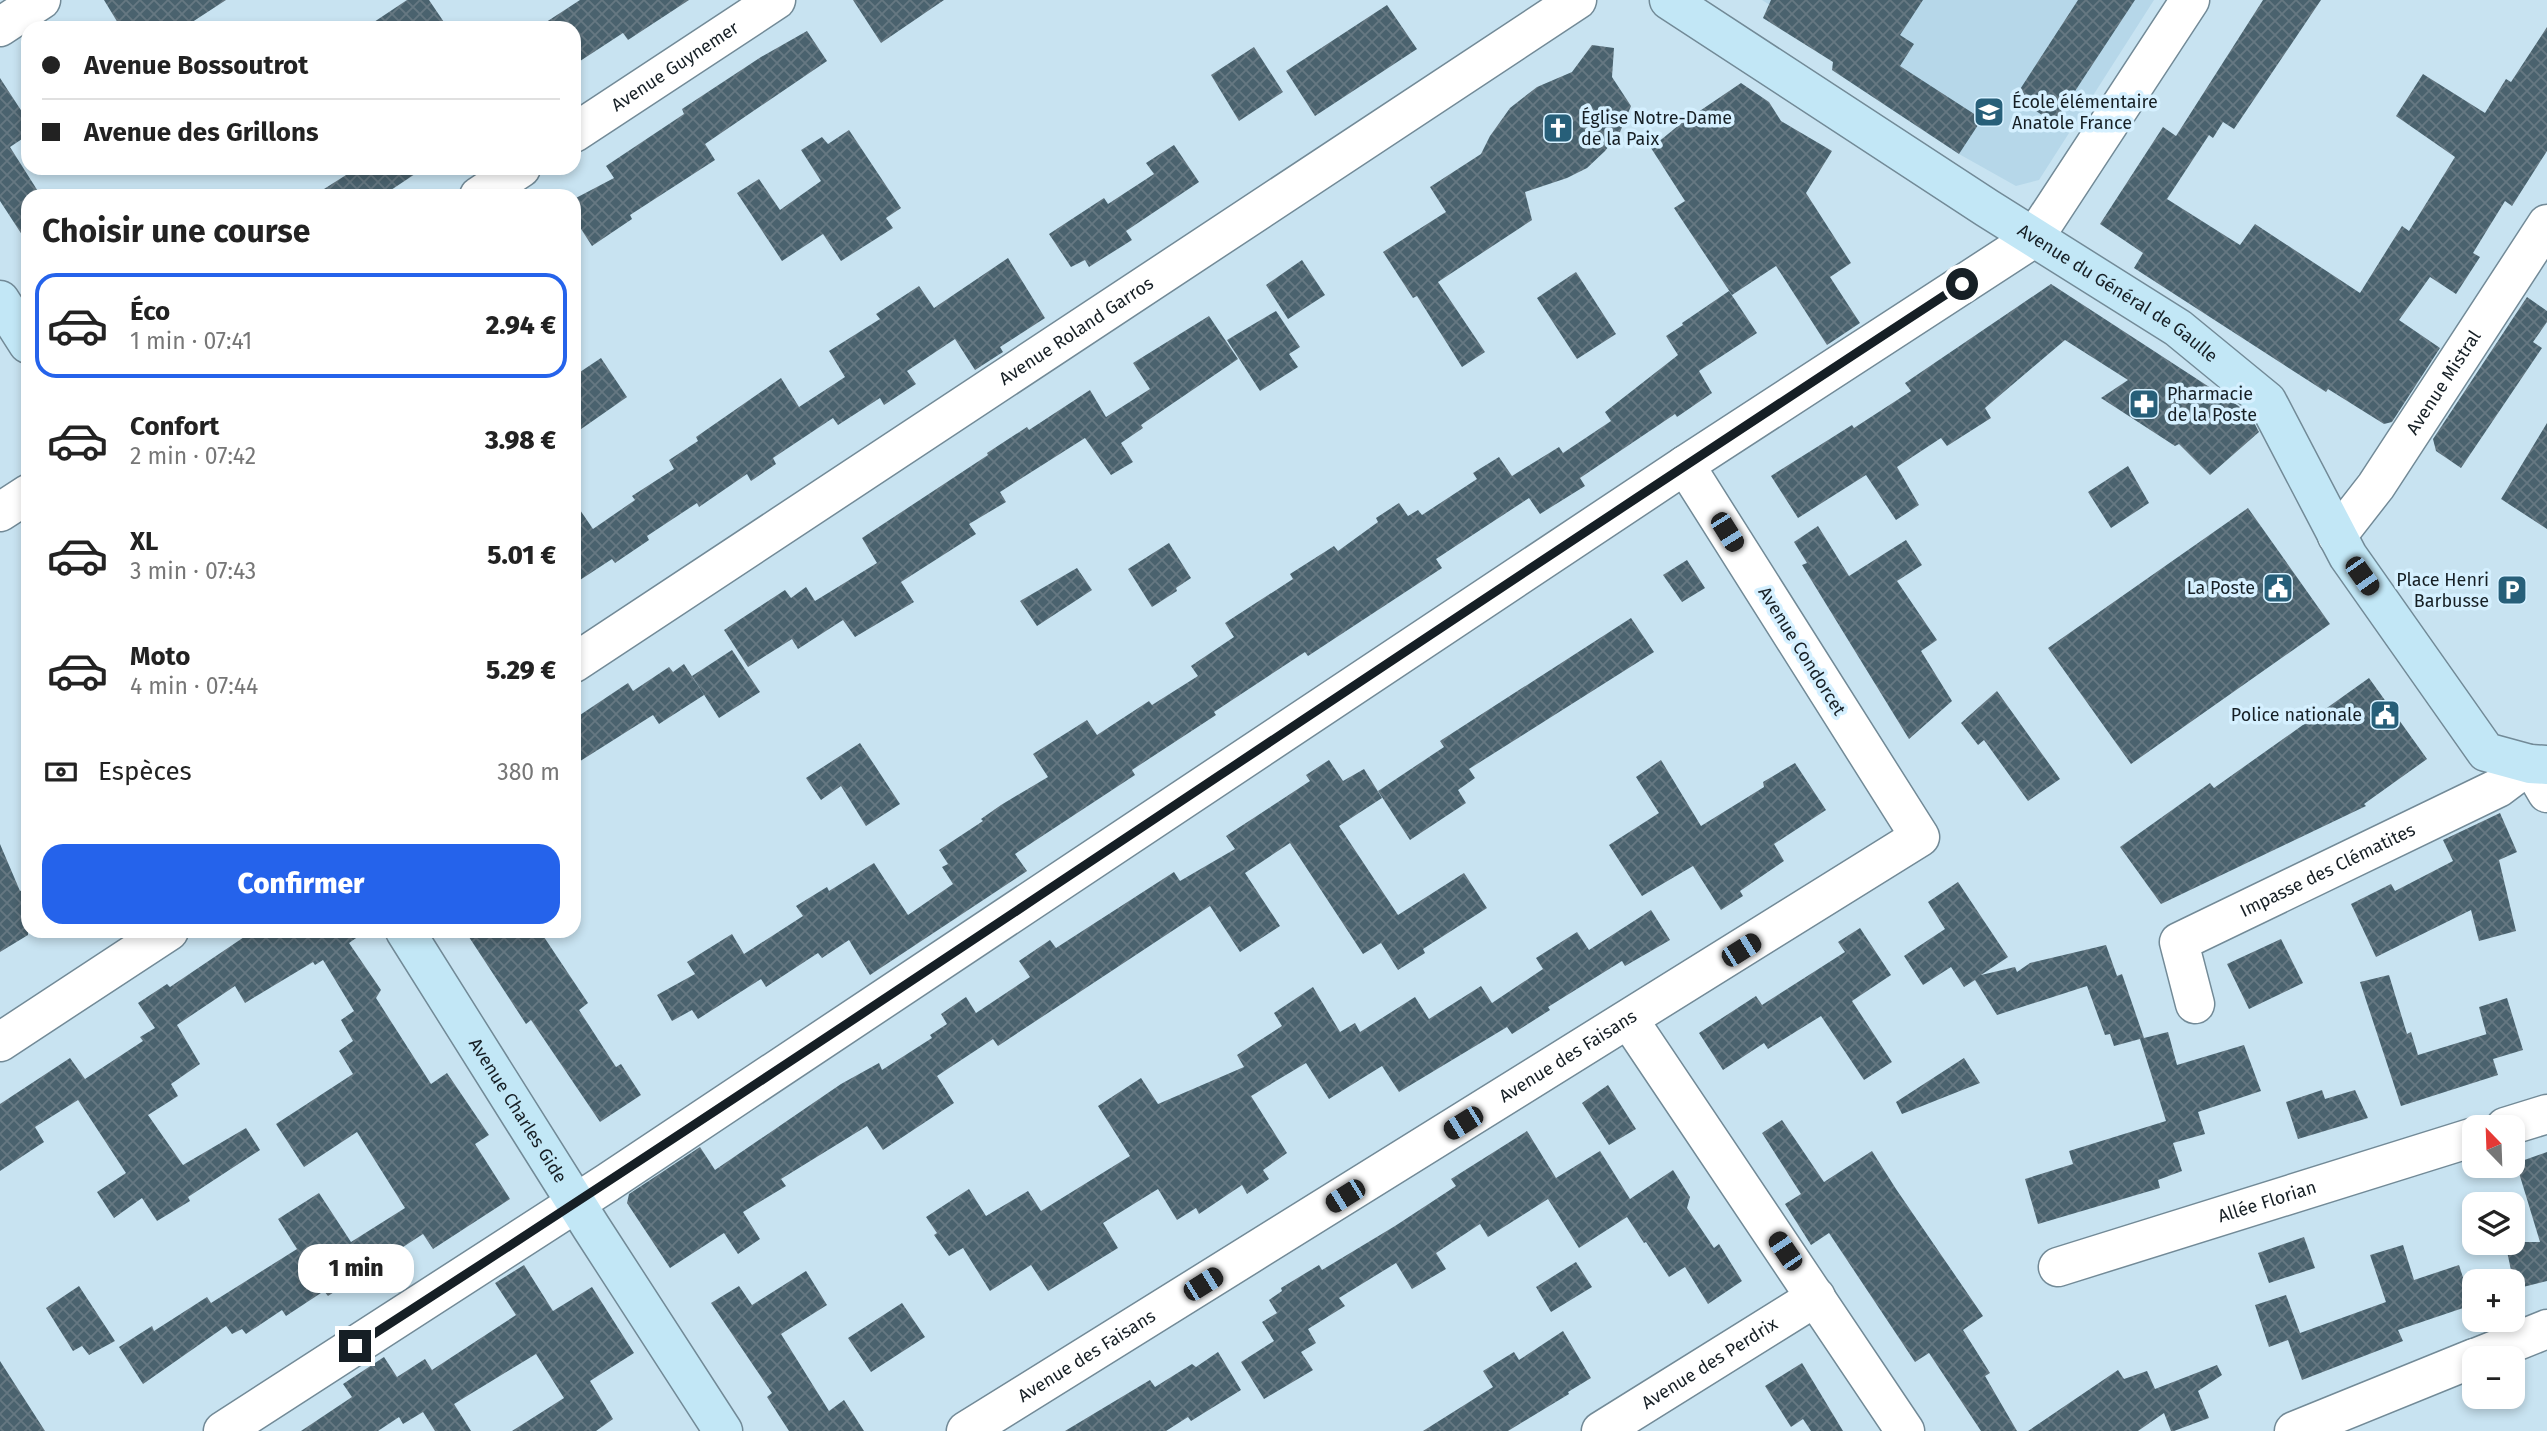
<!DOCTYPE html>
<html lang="fr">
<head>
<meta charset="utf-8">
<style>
	body { margin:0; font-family:"Fira Sans",sans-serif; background:#f6f6f6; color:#222; height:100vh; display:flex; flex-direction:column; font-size:26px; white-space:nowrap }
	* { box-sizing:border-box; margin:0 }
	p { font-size:23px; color:#767676 }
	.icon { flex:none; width:38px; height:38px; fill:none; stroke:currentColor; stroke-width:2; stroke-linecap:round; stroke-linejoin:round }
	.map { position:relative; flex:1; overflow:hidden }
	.side { position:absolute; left:21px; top:189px; width:560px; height:749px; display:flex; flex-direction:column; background:#fff; border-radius:21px; box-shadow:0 4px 10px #0003 }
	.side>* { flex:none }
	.guide { position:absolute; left:21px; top:21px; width:560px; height:154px; border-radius:21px; box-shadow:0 4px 10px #0003; display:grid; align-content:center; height:154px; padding:0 21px; background:#fff }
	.needle { width:46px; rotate:337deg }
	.fabs { position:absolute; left:2462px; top:1115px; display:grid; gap:14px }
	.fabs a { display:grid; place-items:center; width:63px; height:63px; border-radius:14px; background:#fff; box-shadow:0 4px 10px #0003; font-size:35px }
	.end { position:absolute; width:32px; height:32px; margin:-16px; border:9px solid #161f25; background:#fff; box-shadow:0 0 0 4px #fff }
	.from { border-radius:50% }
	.bubble { position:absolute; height:49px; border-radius:21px; background:#fff; box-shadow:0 4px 10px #0003; font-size:23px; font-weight:800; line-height:49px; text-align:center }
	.car { position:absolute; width:21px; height:42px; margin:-21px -10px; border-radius:9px; box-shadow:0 0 5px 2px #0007; background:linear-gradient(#222 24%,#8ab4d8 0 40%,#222 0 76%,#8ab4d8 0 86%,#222 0) }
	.guide b { display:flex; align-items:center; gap:24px; height:66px; font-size:26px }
	.guide b+b { border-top:2px solid #e0e0e0 }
	.guide i { width:18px; height:18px; background:#222 }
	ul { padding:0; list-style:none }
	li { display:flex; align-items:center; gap:21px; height:105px; margin:0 14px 10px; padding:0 7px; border:4px solid transparent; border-radius:21px }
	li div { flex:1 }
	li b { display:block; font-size:26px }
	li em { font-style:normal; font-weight:800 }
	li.selected { border-color:#2563eb }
	li>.icon { width:63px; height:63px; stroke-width:1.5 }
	h2 { padding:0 21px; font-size:32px; line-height:84px }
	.pay { display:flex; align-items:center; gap:18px; height:77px; padding:0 21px; font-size:26px }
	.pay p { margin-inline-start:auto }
	.action { display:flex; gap:14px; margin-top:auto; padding:14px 21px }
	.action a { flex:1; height:80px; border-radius:21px; background:#2563eb; color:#fff; font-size:28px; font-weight:800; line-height:80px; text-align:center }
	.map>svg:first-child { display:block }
	.built { fill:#b6d7e9 }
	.building { fill:url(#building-cross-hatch) }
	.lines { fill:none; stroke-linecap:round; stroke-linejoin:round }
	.street-casing { stroke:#728a97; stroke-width:41 }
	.secondary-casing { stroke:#728a97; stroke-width:41 }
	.street { stroke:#fff; stroke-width:38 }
	.secondary { stroke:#c2e7f6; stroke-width:38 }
	.route { stroke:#161f25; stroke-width:9 }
	.labels { text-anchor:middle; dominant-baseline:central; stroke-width:7; stroke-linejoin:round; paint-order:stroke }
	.street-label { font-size:18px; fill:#161f25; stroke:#d5f0ff }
	.poi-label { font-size:18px; fill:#161f25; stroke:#d5f0ff; text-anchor:start }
</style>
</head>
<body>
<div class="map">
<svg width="2547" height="1431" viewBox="0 0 2547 1431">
	<defs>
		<pattern id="building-cross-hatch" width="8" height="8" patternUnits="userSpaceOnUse" patternTransform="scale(1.75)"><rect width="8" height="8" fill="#4a626e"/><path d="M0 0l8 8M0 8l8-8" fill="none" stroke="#667882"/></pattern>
	</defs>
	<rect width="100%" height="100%" fill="#c8e3f1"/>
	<path class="built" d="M1762 0H2154L2039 180 2016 186 1959 154 1832 70 1835 53 1804 43 1763 18 1773 7Z"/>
	<path class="building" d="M104 0H226L183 28H121Z
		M407 0H429L448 28H365Z
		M580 0H689L628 40 623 33 574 65V28H537Z
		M853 0H944L881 43Z
		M1771 0H1923L1900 35 1914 44 1900 66 1982 119 1959 154 1832 70 1833 62 1763 18Z
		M2078 0H2135L2054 123 2015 97Z
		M2263 0H2321L2234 129 2223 122 2213 138 2209 135 2167 199 2240 245 2255 224 2360 293 2402 226 2409 231 2455 157 2396 116 2423 74 2485 113 2506 79 2511 82 2547 27V151L2512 206 2505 201 2473 253 2480 257 2456 294 2430 277 2399 320 2440 348 2392 422 2384 424 2328 389 2326 392 2134 268 2143 253 2100 224 2163 127 2176 136Z
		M1387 5 1417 49 1315 116 1286 71Z
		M807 31 827 61 705 144 715 160 630 215 632 219 592 246 574 218V199L614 178 606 166 684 114 682 109 761 57Z
		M1592 45 1614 48 1612 77 1631 106 1620 132 1605 151 1587 168 1567 178 1525 192 1532 220 1438 282 1485 352 1462 367 1417 296 1413 298 1383 252 1446 212 1430 187 1481 154 1490 136 1510 108 1537 87 1572 72Z
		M1254 47 1283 92 1239 121 1211 75Z
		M0 78 28 121V135L10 147 41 196H28V244L0 201Z
		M1741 83 1769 102 1781 121 1832 151 1806 193 1851 263 1830 277 1860 323 1827 345 1776 266 1732 295 1674 208 1685 201 1651 148 1679 125Z
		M849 130 901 208 886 218 893 228 841 261 823 234 782 261 737 193 759 179 780 210 821 181 801 150 822 137 828 144Z
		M1174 145 1199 182 1126 231 1132 240 1089 267 1085 260 1071 267 1049 234 1104 198 1108 204 1154 174 1146 163Z
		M357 168H424L382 196H313Z
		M1008 258 1045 318 1000 347 1003 352 975 370 955 339 907 371 916 384 884 405 880 398 838 425 833 418 773 458 776 464 751 481 747 474 699 507 697 503 647 536 649 540 615 563 612 559 574 584V501L593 529 635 500 632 496 674 469 669 460 698 441 696 437 781 378 799 407 845 377 829 351 880 319 876 314 919 286 934 308Z
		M1302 260 1325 295 1288 319 1266 285Z
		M1576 272 1616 334 1577 359 1537 298Z
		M2051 284 2240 407 2250 415 2259 432 2210 475 2179 444 2175 446 2101 398 2128 380 2065 340 1985 408 1991 418 1947 446 1941 438 1897 467 1919 505 1896 520 1866 475 1798 518 1771 476 1852 425 1854 428 1911 391 1905 383Z
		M1729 291 1757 333 1699 371 1712 393 1677 417 1675 414 1580 478 1585 486 1540 514 1529 498 1436 559 1442 568 1308 656 1305 652 1214 712 1216 715 1132 770 1135 775 1015 854 1027 871 870 975 849 940 822 958 818 953 766 987 761 979 698 1019 692 1010 672 1021 657 995 695 974 687 962 732 934 744 954 803 916 796 906 827 887 829 891 874 863 908 915 953 884 942 867 948 864 939 850 983 821 981 819 1001 805 1048 777 1033 754 1087 720 1097 735 1149 701 1152 705 1198 676 1191 666 1234 637 1225 623 1293 579 1290 574 1334 546 1338 551 1378 522 1376 518 1399 503 1408 516 1418 510 1422 515 1477 479 1473 473 1499 457 1512 476 1559 447 1563 453 1611 421 1605 412 1678 355 1666 336 1683 325 1682 323Z
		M2527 297 2547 311V322L2533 342 2542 348 2461 468 2436 451 2433 439Z
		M1276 311 1300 347 1289 354 1298 367 1260 391 1227 340Z
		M1209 316 1238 359 1141 425 1143 428 1121 443 1133 462 1111 475 1085 438 1000 492 1006 502 969 524 976 534 901 582 914 602 855 637 843 620 798 649 792 639 748 667 724 630 785 590 791 598 806 587 815 601 877 563 862 538 988 455 987 453 1027 427 1029 430 1090 390 1106 417 1150 389 1133 363Z
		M601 358 627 397 574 434V376Z
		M2547 423V529L2501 499Z
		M2128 466 2149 503 2111 528 2088 492Z
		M2248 508 2330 624 2131 764 2048 648Z
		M1818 526 1849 576 1906 540 1922 565 1897 581 1937 640 1921 651 1952 701 1909 739 1802 565 1807 563 1794 542Z
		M1169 543 1191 578 1176 588 1177 591 1152 607 1128 569Z
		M1687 560 1705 588 1682 602 1663 575Z
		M1077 568 1092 590 1037 626 1020 601Z
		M1631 618 1654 652 1469 769 1475 778 1458 790 1466 803 1410 840 1378 791 1444 747 1440 741Z
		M732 650 760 692 719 718 692 676Z
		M684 664 704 695 659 724 653 715 574 765V719L628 683 633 691 669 667 673 672Z
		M2369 678 2427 759 2364 804 2366 806 2161 904 2120 847 2210 783 2214 788Z
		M1997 691 2060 779 2028 801 1984 740 1978 745 1961 723Z
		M860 743 900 804 866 826 841 786 821 800 806 778Z
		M1329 760 1343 781 1364 769 1382 798 1339 826 1398 915 1464 873 1487 908 1423 949 1425 953 1398 970 1381 943 1363 954 1290 843 1245 873 1280 926 1240 952 1210 906 998 1046 993 1039 937 1076 954 1103 883 1150 867 1126 781 1179 786 1186 743 1212 760 1239 738 1254 724 1233 670 1268 627 1203 629 1194 700 1147 715 1170 841 1084 879 1063 882 1070 932 1038 930 1035 947 1024 941 1014 966 997 976 1013 1030 977 1019 961 1050 940 1056 948 1174 872 1180 881 1235 849 1226 836 1310 781 1306 775Z
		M1661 760 1701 826 1764 787 1763 782 1795 763 1826 810 1774 844 1784 861 1740 891 1743 896 1721 910 1693 866 1642 896 1609 845 1659 813 1636 777Z
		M2500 813 2517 852 2499 860 2516 931 2479 941 2471 910 2376 957 2351 904 2391 884 2395 891 2453 861 2443 840Z
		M0 844 20 891 28 887V935L0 952Z
		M1958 882 2008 957 1981 975 2015 967 2017 972 2030 963 2106 945 2117 976 2122 974 2144 1038 2168 1032 2177 1065 2244 1045 2261 1091 2198 1112 2205 1134 2173 1143 2182 1171 2158 1180 2160 1188 2038 1224 2025 1179 2073 1164 2069 1151 2166 1121 2140 1039 2114 1046 2110 1034 2105 1035 2087 986 1997 1015 1975 980 1964 987 1951 967 1923 985 1904 956 1945 929 1928 902Z
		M1651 910 1670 940 1625 966 1622 961 1548 1007 1550 1010 1512 1034 1507 1027 1399 1092 1382 1066 1329 1099 1306 1063 1251 1096 1287 1153 1263 1170 1269 1179 1247 1194 1242 1185 1199 1214 1196 1208 1177 1220 1158 1189 1103 1223 1118 1248 1048 1291 1031 1265 990 1291 963 1248 949 1256 934 1235 937 1233 926 1217 969 1189 986 1216 1028 1191 1041 1211 1130 1156 1098 1106 1141 1078 1158 1104 1244 1067 1237 1055 1282 1026 1274 1013 1313 987 1340 1032 1355 1023 1360 1032 1415 997 1429 1019 1481 986 1492 1003 1543 969 1536 958 1577 932 1589 950Z
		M1860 928 1891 975 1852 1001 1892 1062 1864 1080 1821 1016 1768 1049 1764 1043 1723 1070 1699 1033 1756 996 1762 1005 1845 952 1838 942Z
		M253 931H366L349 943 381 990 376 998 431 1084 447 1073 489 1135 475 1144 510 1199 433 1249 423 1234 328 1296 324 1291 286 1316 282 1310 246 1334 242 1329 232 1334 226 1326 143 1384 119 1347 152 1326 154 1331 207 1297 211 1303 297 1249 278 1219 319 1193 351 1242 405 1208 357 1132 304 1167 276 1124 353 1074 339 1051 353 1041 341 1020 354 1011 323 960 315 965 313 962 245 1003 235 986 177 1025 200 1064 171 1084 178 1096 148 1115 183 1165 246 1128 260 1150 188 1197 190 1201 157 1221 142 1198 114 1218 97 1192 126 1173 78 1100 35 1127 44 1142 0 1171V1104L70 1058 85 1079 143 1041 140 1037 155 1028 138 1003 167 984 170 987Z
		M465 931H540L588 1003 579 1010 616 1067 621 1064 641 1095 600 1122 531 1020 526 1024Z
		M2281 939 2303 983 2249 1009 2227 964Z
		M2389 975 2407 1034 2411 1032 2418 1055 2487 1034 2488 1040 2479 1007 2507 998 2523 1050 2493 1059 2498 1075 2401 1106 2360 982Z
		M1964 1058 1980 1083 1902 1114 1896 1102Z
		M1608 1085 1636 1129 1609 1145 1582 1103Z
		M2322 1090 2325 1099 2355 1090 2368 1118 2298 1139 2286 1102Z
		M1782 1120 1824 1182 1872 1151 1896 1189 1983 1316 1963 1330 1990 1373 1985 1376 2017 1431H1981L1929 1353 1915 1362 1829 1233 1811 1245 1785 1204 1801 1194 1762 1133Z
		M1527 1131 1556 1178 1600 1151 1630 1199 1673 1170 1690 1197 1687 1208 1714 1248 1719 1244 1742 1281 1708 1304 1685 1267 1669 1277 1646 1242 1644 1243 1627 1217 1579 1248 1548 1199 1488 1237 1480 1224 1436 1253 1446 1269 1412 1289 1396 1263 1339 1298 1345 1306 1308 1329 1316 1343 1301 1352 1313 1370 1264 1399 1241 1362 1274 1341 1262 1322 1277 1313 1269 1300 1282 1291 1281 1288 1319 1265 1322 1270 1395 1226 1456 1186 1451 1179Z
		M2547 1152V1242H2544H2547V1281L2515 1289 2505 1242H2540L2516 1163Z
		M2304 1237 2315 1268 2269 1283 2258 1253Z
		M2403 1245 2414 1280 2459 1265 2472 1305 2398 1330 2403 1341 2302 1380 2288 1340 2269 1347 2255 1305 2286 1295 2300 1333 2386 1302 2370 1255Z
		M1576 1262 1592 1287 1551 1312 1536 1287Z
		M524 1265 553 1311 592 1287 634 1353 590 1381 613 1419 596 1431H512L564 1398 536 1354 454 1404 471 1431H435L423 1412 403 1424 399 1417 378 1431H301L352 1397 343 1384 384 1357 397 1377 425 1359 432 1370 516 1315 495 1283Z
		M806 1271 827 1305 781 1334 829 1411 844 1400 864 1431H789L767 1397 772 1393 711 1303 739 1286 752 1305Z
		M79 1286 115 1341 89 1355 82 1346 73 1351 46 1308Z
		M902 1303 925 1337 871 1372 848 1338Z
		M1563 1331 1591 1378 1568 1392 1569 1394 1508 1431H1423L1493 1387 1483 1371 1514 1352 1519 1360Z
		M1218 1352 1241 1390 1191 1421 1188 1417 1166 1431H1065L1150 1380 1155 1387 1192 1364 1196 1367Z
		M0 1361 45 1431H0Z
		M1802 1363 1843 1431H1811L1803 1419 1791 1427 1765 1386Z
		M2217 1365 2222 1375 2198 1391 2209 1418 2174 1431H2171L2164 1413 2138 1431H2028L2118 1370 2124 1379 2147 1371 2155 1389Z"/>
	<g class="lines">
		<g class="street-casing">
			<g id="street">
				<path d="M0 27 41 0"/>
				<path id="s1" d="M574 133 776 0"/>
				<path d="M479 196 521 168"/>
				<path d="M0 512 28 494"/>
				<path id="s2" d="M2337 536 2376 486 2547 224"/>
				<path id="s3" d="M574 663 1577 0"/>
				<path id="s4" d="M2195 1004 2179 942 2498 788 2530 764 2547 793"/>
				<path d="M1629 1020 1905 1431"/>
				<path d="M0 1042 169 931"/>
				<path d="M2505 1127 2547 1114"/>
				<path id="s5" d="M2058 1267 2474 1137"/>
				<path d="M2475 1358 2547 1329"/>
				<path d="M223 1431 607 1183 1685 465 2034 238 2190 0"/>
				<path id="s6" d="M966 1431 1920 837 1685 465"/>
				<path id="s7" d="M1601 1431 1816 1297"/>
				<path d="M2294 1431 2474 1358"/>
			</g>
		</g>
		<g class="secondary-casing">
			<g id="secondary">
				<path id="s8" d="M1669 0 1987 208 2178 328 2267 401 2348 556 2486 752 2530 764 2547 765"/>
				<path d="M0 300 28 344"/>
				<path id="s9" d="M405 931 591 1227 723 1431"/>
			</g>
		</g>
		<use href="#street" class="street"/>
		<use href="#secondary" class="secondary"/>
	</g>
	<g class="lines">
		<path class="route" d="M355 1346C895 998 1424 634 1962 284"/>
	</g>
	<defs>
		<g id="school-square" transform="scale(1.575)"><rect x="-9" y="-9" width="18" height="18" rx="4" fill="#275f79" stroke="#d5f0ff"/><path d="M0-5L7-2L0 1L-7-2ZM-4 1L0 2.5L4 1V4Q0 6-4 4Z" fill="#fff"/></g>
		<g id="church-square" transform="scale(1.575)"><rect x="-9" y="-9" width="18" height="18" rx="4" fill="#275f79" stroke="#d5f0ff"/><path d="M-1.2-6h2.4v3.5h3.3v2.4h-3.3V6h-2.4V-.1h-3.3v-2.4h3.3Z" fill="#fff"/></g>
		<g id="pharmacy-square" transform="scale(1.575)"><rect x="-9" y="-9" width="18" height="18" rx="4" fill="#275f79" stroke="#d5f0ff"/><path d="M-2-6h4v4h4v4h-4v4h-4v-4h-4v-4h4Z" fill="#fff"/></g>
		<g id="civic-square" transform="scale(1.575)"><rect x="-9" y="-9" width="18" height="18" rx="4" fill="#275f79" stroke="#d5f0ff"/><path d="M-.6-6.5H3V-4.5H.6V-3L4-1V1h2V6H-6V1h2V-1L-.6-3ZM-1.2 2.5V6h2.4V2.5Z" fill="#fff"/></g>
		<g id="parking-square" transform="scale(1.575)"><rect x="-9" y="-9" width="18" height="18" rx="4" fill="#275f79" stroke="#d5f0ff"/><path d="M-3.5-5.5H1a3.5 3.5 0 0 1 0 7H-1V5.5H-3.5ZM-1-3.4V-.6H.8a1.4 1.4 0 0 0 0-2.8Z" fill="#fff"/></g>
	</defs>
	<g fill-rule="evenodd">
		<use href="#school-square" x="1989" y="112"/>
		<use href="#church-square" x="1558" y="128"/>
		<use href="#pharmacy-square" x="2144" y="404"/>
		<use href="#civic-square" x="2278" y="588"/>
		<use href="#parking-square" x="2512" y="590"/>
		<use href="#civic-square" x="2385" y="715"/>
	</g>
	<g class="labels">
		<g class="street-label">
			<text stroke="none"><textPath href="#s1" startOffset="121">Avenue Guynemer</textPath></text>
			<text stroke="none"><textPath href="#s8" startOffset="536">Avenue du Général de Gaulle</textPath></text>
			<text stroke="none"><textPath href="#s3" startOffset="602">Avenue Roland Garros</textPath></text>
			<text stroke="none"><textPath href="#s2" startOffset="187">Avenue Mistral</textPath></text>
			<text transform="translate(1802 651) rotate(58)">Avenue Condorcet</text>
			<text stroke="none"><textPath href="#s4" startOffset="229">Impasse des Clématites</textPath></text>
			<text stroke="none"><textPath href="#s6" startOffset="709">Avenue des Faisans</textPath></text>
			<text stroke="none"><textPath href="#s9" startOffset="212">Avenue Charles Gide</textPath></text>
			<text stroke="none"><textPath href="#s5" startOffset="219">Allée Florian</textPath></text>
			<text stroke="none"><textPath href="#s6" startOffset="142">Avenue des Faisans</textPath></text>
			<text stroke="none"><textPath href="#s7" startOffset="128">Avenue des Perdrix</textPath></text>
		</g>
		<g class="poi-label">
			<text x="2012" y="102">École élémentaire<tspan x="2012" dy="21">Anatole France</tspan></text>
			<text x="1581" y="118">Église Notre-Dame<tspan x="1581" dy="21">de la Paix</tspan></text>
			<text x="2167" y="394">Pharmacie<tspan x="2167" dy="21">de la Poste</tspan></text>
			<text x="2489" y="580" text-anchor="end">Place Henri<tspan x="2489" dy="21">Barbusse</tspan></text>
			<text x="2255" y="588" text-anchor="end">La Poste</text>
			<text x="2362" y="715" text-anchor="end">Police nationale</text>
		</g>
	</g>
</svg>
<div class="fabs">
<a><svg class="needle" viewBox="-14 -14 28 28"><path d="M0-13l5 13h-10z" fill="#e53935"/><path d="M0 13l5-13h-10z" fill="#767676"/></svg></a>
<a><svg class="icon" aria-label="layers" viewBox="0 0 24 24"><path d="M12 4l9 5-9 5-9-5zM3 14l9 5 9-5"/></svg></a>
<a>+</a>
<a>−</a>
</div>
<i class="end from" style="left:1962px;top:284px"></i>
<i class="end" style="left:355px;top:1346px"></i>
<div class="bubble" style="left:298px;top:1244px;width:116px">1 min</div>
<i class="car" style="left:1727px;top:532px;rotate:148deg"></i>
<i class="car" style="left:2362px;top:576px;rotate:145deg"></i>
<i class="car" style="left:1741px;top:950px;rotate:58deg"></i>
<i class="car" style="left:1463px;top:1123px;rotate:238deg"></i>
<i class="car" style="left:1345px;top:1196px;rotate:238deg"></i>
<i class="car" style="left:1785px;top:1251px;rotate:326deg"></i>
<i class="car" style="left:1203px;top:1284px;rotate:58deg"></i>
<div class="guide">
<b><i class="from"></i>Avenue Bossoutrot</b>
<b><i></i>Avenue des Grillons</b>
</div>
<section class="side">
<h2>Choisir une course</h2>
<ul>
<li class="selected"><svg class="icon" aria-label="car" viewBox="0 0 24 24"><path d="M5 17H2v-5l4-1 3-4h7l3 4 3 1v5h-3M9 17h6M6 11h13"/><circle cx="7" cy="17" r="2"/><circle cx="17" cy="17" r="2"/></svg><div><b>Éco</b><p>1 min · 07:41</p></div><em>2.94 €</em></li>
<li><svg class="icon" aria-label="car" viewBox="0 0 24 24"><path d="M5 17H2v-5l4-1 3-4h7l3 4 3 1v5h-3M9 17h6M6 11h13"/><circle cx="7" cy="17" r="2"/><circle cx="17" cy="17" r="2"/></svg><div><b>Confort</b><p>2 min · 07:42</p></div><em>3.98 €</em></li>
<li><svg class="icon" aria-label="car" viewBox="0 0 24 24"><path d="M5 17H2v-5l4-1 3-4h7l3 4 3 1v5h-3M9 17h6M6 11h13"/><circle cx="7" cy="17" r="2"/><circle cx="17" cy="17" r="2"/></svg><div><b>XL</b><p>3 min · 07:43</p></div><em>5.01 €</em></li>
<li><svg class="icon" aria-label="car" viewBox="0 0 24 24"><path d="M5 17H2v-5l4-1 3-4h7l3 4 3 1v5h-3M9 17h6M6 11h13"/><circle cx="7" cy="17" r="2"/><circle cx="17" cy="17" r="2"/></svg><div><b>Moto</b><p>4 min · 07:44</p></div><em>5.29 €</em></li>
</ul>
<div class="pay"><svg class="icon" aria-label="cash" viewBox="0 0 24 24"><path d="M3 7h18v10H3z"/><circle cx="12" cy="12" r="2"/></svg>Espèces<p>380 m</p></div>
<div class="action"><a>Confirmer</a></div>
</section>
</div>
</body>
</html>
